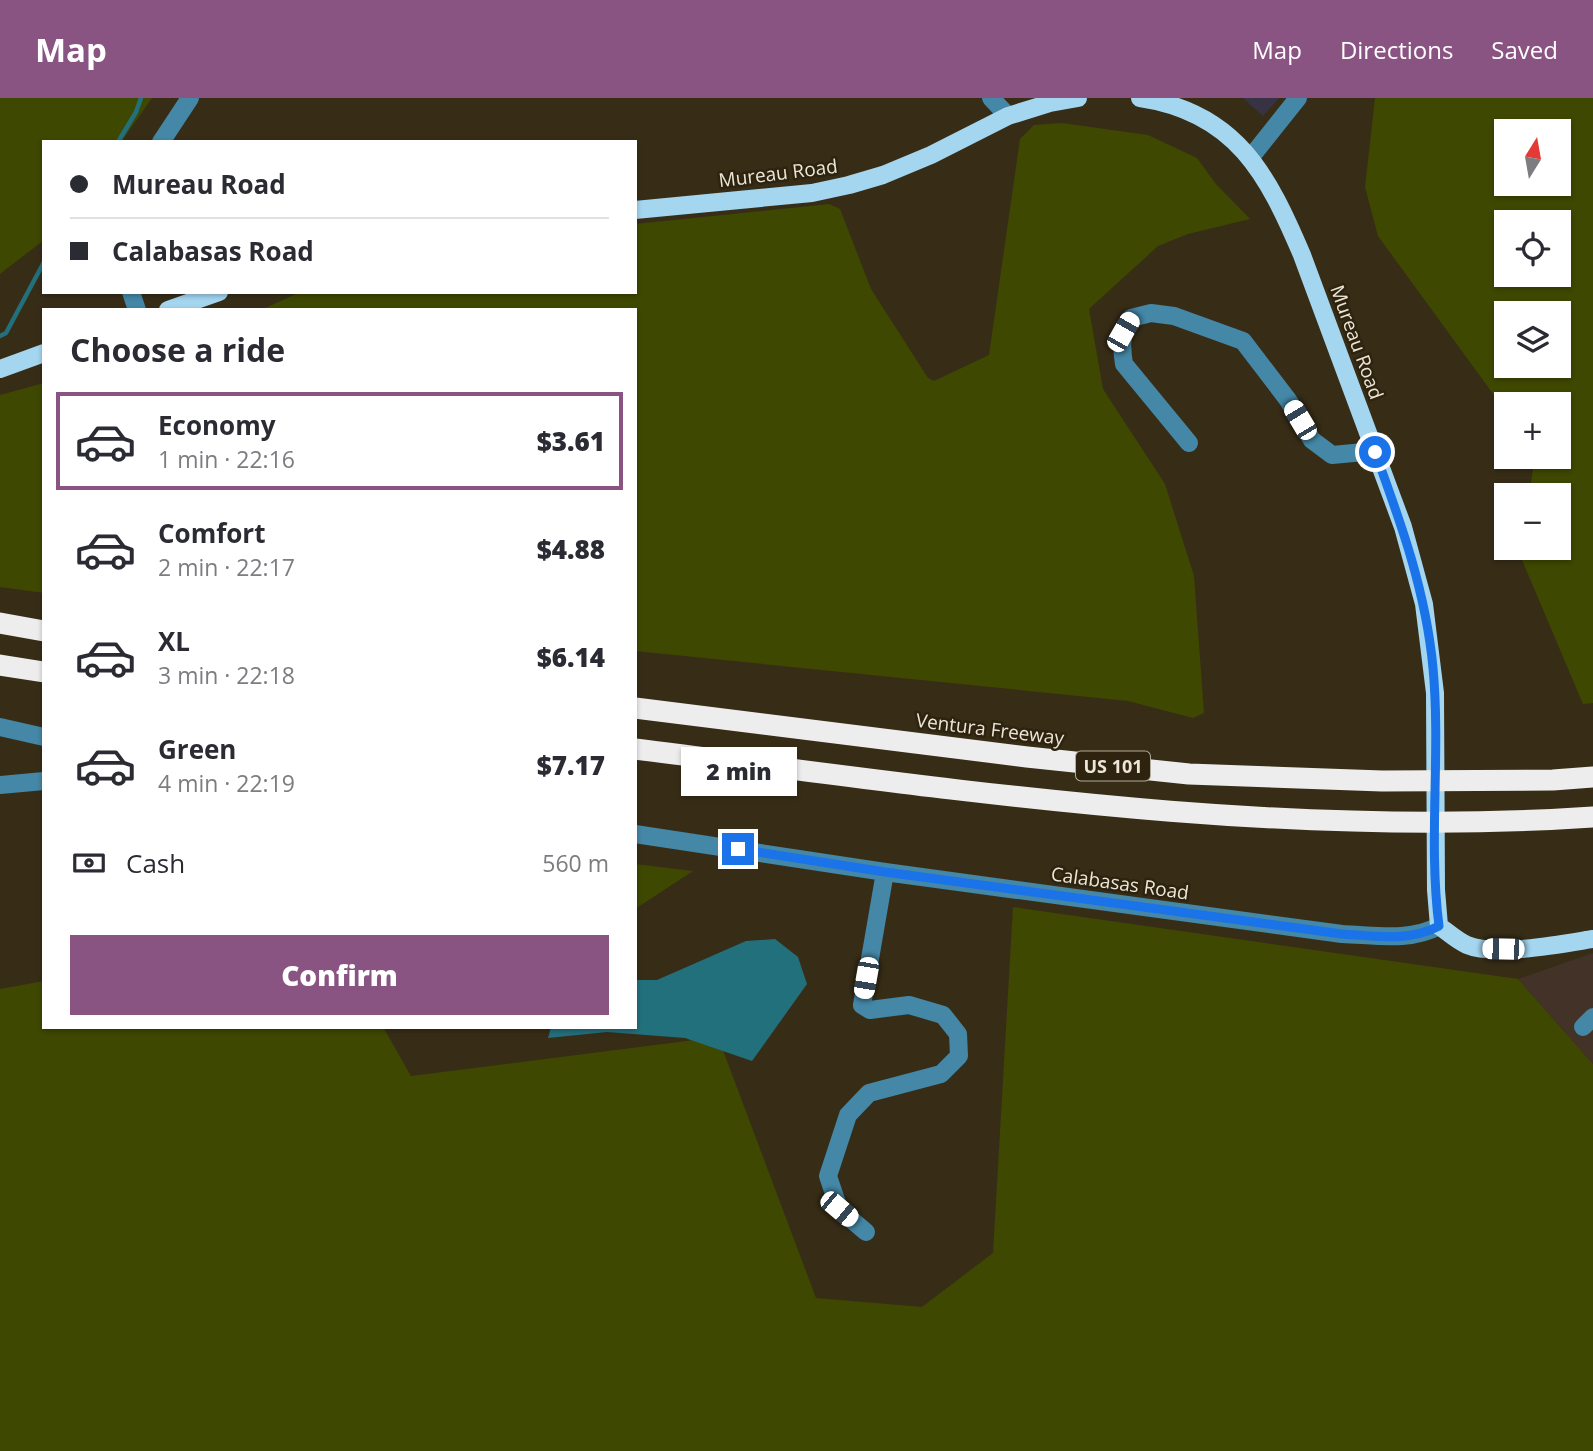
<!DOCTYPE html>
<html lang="en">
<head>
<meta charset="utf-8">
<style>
	body { margin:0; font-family:"Open Sans",sans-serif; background:#f7f7f7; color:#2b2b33; height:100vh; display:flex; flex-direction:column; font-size:26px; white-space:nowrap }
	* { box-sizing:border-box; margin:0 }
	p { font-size:23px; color:#7c7c81 }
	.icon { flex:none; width:38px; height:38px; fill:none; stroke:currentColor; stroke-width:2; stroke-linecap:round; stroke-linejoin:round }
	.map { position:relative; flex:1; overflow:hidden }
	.sheet { position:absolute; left:42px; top:210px; width:595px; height:721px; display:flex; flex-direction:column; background:#fff; border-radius:0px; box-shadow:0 2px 5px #0004 }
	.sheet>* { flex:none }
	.top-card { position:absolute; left:42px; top:42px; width:595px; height:154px; border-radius:0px; box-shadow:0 2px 5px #0004; display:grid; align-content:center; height:154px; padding:0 28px; background:#fff }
	.needle { width:46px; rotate:11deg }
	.tools { position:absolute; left:1494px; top:21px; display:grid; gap:14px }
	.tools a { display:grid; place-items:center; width:77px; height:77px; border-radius:0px; background:#fff; box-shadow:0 2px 5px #0004; font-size:35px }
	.end { position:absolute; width:32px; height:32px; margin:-16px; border:9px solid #1a73e8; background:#fff; box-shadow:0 0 0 4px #fff }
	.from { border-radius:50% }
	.bubble { position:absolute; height:49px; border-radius:0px; background:#fff; box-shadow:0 2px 5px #0004; font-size:23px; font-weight:800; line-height:49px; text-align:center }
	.car { position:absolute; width:21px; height:42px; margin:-21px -10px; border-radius:9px; box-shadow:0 0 5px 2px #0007; background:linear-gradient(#fff 24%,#345 0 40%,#fff 0 76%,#345 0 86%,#fff 0) }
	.top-card b { display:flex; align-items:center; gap:24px; height:66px; font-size:26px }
	.top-card b+b { border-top:2px solid #e1e1e2 }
	.top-card i { width:18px; height:18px; background:#2b2b33 }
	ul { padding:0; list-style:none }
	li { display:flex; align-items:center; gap:21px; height:98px; margin:0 14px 10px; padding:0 14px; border:4px solid transparent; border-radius:0px }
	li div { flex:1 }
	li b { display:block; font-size:26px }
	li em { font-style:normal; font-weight:800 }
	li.active { border-color:#8a5482 }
	li>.icon { width:63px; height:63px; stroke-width:1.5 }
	h2 { padding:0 28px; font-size:32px; line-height:84px }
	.pay { display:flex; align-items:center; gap:18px; height:77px; padding:0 28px; font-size:26px }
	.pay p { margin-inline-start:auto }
	.action { display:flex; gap:14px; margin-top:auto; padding:14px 28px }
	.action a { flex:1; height:80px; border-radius:0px; background:#8a5482; color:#fff; font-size:28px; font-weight:800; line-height:80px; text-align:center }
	header { display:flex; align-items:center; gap:42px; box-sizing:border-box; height:98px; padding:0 35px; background:#8a5482; color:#fff }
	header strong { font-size:33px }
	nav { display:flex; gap:38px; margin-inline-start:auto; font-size:24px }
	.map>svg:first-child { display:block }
	.commercial { fill:#423227 }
	.education { fill:#373344 }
	.green { fill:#3e4800; fill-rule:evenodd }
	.water { fill:#23707d }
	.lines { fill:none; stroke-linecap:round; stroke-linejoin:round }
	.stream { stroke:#23707d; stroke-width:4.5 }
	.minor { stroke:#4487a6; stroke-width:18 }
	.major { stroke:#a4d6f0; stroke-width:18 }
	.highway { stroke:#ededed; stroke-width:21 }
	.route { stroke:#1a73e8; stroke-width:9 }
	.labels { text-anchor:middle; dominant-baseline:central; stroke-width:5; stroke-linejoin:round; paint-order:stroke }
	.shield { fill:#2d230e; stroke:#b3ac9c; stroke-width:2 }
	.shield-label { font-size:18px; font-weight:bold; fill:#ece6d9 }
	.street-label { font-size:19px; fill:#ece6d9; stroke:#2d230e }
</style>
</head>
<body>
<header>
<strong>Map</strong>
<nav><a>Map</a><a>Directions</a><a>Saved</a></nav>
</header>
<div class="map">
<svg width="1593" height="1353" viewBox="0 0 1593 1353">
	<rect width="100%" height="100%" fill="#372d17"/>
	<path class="commercial" d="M1593 855V966L1518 881Z"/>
	<path class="education" d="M1243 0H1279L1263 18Z"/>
	<path class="green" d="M0 0H152L121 44H44V142L0 176Z
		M1375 0H1593V605L1583 606 1519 455 1520 450H1559V397H1529L1534 365 1531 359H1559V306H1507V315L1378 138 1365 89ZM1559 33V86H1507V33ZM1559 124V177H1507V124ZM1559 215V268H1507V215Z
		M1062 25 1148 37 1197 60 1215 85 1250 121 1188 136 1158 148 1089 211 1103 291 1165 386 1194 478 1204 615 1193 620 1128 603 635 553V212H261L300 194H635V126L829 106 840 111 871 191 928 280 934 283 989 257 1020 41 1034 27Z
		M44 285V495L0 489V297Z
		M635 766 693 773 635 811Z
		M1013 809 1518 881 1593 966V1353H0V891L44 883V929H383L411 978 718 939 816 1200 922 1209 993 1155Z"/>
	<path class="water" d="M775 841 798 859 807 886 752 963 685 940 607 934 548 940 551 929H635V882H657L746 843Z"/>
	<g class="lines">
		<path class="stream" d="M118 44 136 14 141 0
			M0 238 6 235 44 164"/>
		<path class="minor" d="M991 0 1008 18
			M161 44 190 0
			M1251 59 1298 0
			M131 194 137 212
			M1189 345 1124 266C1121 248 1121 236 1131 220L1151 215 1174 218 1243 243 1288 302 1312 342 1332 357 1375 353
			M0 629 44 639
			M0 687 44 683
			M635 736 885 774 1342 836C1375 837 1409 844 1439 828
			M1583 929 1593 919
			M866 1134 839 1111 828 1078 848 1017 869 995 941 976 959 958 958 936 943 917 909 907 870 912 862 907 885 774"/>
		<path class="major" d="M1140 0C1236 14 1268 77 1302 157L1403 429 1424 506 1435 595 1436 792 1439 828C1448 834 1456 842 1467 847 1495 859 1562 846 1593 841
			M635 112 812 95 849 87 883 77 931 57 1008 18 1050 5 1078 0
			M168 212 219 194
			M0 271 44 255"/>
		<path class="highway" d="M0 525 44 533
			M0 567 44 574
			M635 610 1027 659 1189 676 1382 683 1553 682 1593 679
			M635 651C953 691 1272 741 1593 719"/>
	</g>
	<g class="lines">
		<path class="route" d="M738 751 885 774 1342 836C1375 838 1409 844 1439 828 1428 743 1441 656 1433 570 1426 494 1401 425 1375 354"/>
	</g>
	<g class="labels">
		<rect class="shield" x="1076" y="653.5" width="74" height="29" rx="5"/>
		<g class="shield-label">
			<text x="1113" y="668">US 101</text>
		</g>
		<g class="street-label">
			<text transform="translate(778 75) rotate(-7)">Mureau Road</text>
			<text transform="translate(1357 244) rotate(70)">Mureau Road</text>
			<text transform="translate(990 631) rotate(7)">Ventura Freeway</text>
			<text transform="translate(1120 785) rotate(8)">Calabasas Road</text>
		</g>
	</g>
</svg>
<div class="tools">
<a><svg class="needle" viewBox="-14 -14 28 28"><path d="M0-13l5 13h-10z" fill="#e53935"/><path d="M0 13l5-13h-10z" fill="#7c7c81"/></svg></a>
<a><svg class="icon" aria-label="locate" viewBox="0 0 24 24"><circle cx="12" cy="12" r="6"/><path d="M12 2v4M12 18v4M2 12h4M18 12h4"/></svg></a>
<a><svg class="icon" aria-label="layers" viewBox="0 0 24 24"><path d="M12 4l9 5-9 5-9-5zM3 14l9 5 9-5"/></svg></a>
<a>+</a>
<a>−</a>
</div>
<i class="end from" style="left:1375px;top:354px"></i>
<i class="end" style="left:738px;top:751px"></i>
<div class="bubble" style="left:681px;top:649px;width:116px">2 min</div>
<i class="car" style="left:1123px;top:234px;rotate:30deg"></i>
<i class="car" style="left:1300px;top:322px;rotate:329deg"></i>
<i class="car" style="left:1503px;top:851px;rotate:271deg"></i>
<i class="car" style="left:866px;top:880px;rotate:190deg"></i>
<i class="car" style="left:839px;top:1111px;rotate:130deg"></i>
<div class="top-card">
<b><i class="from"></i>Mureau Road</b>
<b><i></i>Calabasas Road</b>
</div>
<section class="sheet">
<h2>Choose a ride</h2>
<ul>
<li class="active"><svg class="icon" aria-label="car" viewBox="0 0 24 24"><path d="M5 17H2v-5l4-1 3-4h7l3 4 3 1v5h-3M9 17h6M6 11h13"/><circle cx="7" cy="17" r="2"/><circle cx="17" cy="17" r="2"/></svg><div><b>Economy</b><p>1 min · 22:16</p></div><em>$3.61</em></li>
<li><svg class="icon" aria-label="car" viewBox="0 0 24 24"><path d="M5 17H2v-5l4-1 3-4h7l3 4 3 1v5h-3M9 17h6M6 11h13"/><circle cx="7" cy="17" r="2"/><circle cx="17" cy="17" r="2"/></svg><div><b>Comfort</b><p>2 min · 22:17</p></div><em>$4.88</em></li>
<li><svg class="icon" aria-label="car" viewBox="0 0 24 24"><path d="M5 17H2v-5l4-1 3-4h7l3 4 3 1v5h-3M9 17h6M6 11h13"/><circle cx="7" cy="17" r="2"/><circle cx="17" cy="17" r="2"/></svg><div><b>XL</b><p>3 min · 22:18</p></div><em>$6.14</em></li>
<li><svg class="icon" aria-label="car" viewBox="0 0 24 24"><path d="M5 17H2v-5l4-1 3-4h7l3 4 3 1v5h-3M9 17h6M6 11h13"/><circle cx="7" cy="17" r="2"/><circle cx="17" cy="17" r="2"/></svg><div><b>Green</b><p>4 min · 22:19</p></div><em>$7.17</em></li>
</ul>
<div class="pay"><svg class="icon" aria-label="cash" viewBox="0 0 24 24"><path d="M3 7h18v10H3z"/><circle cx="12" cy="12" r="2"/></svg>Cash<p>560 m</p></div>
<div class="action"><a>Confirm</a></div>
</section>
</div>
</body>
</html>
